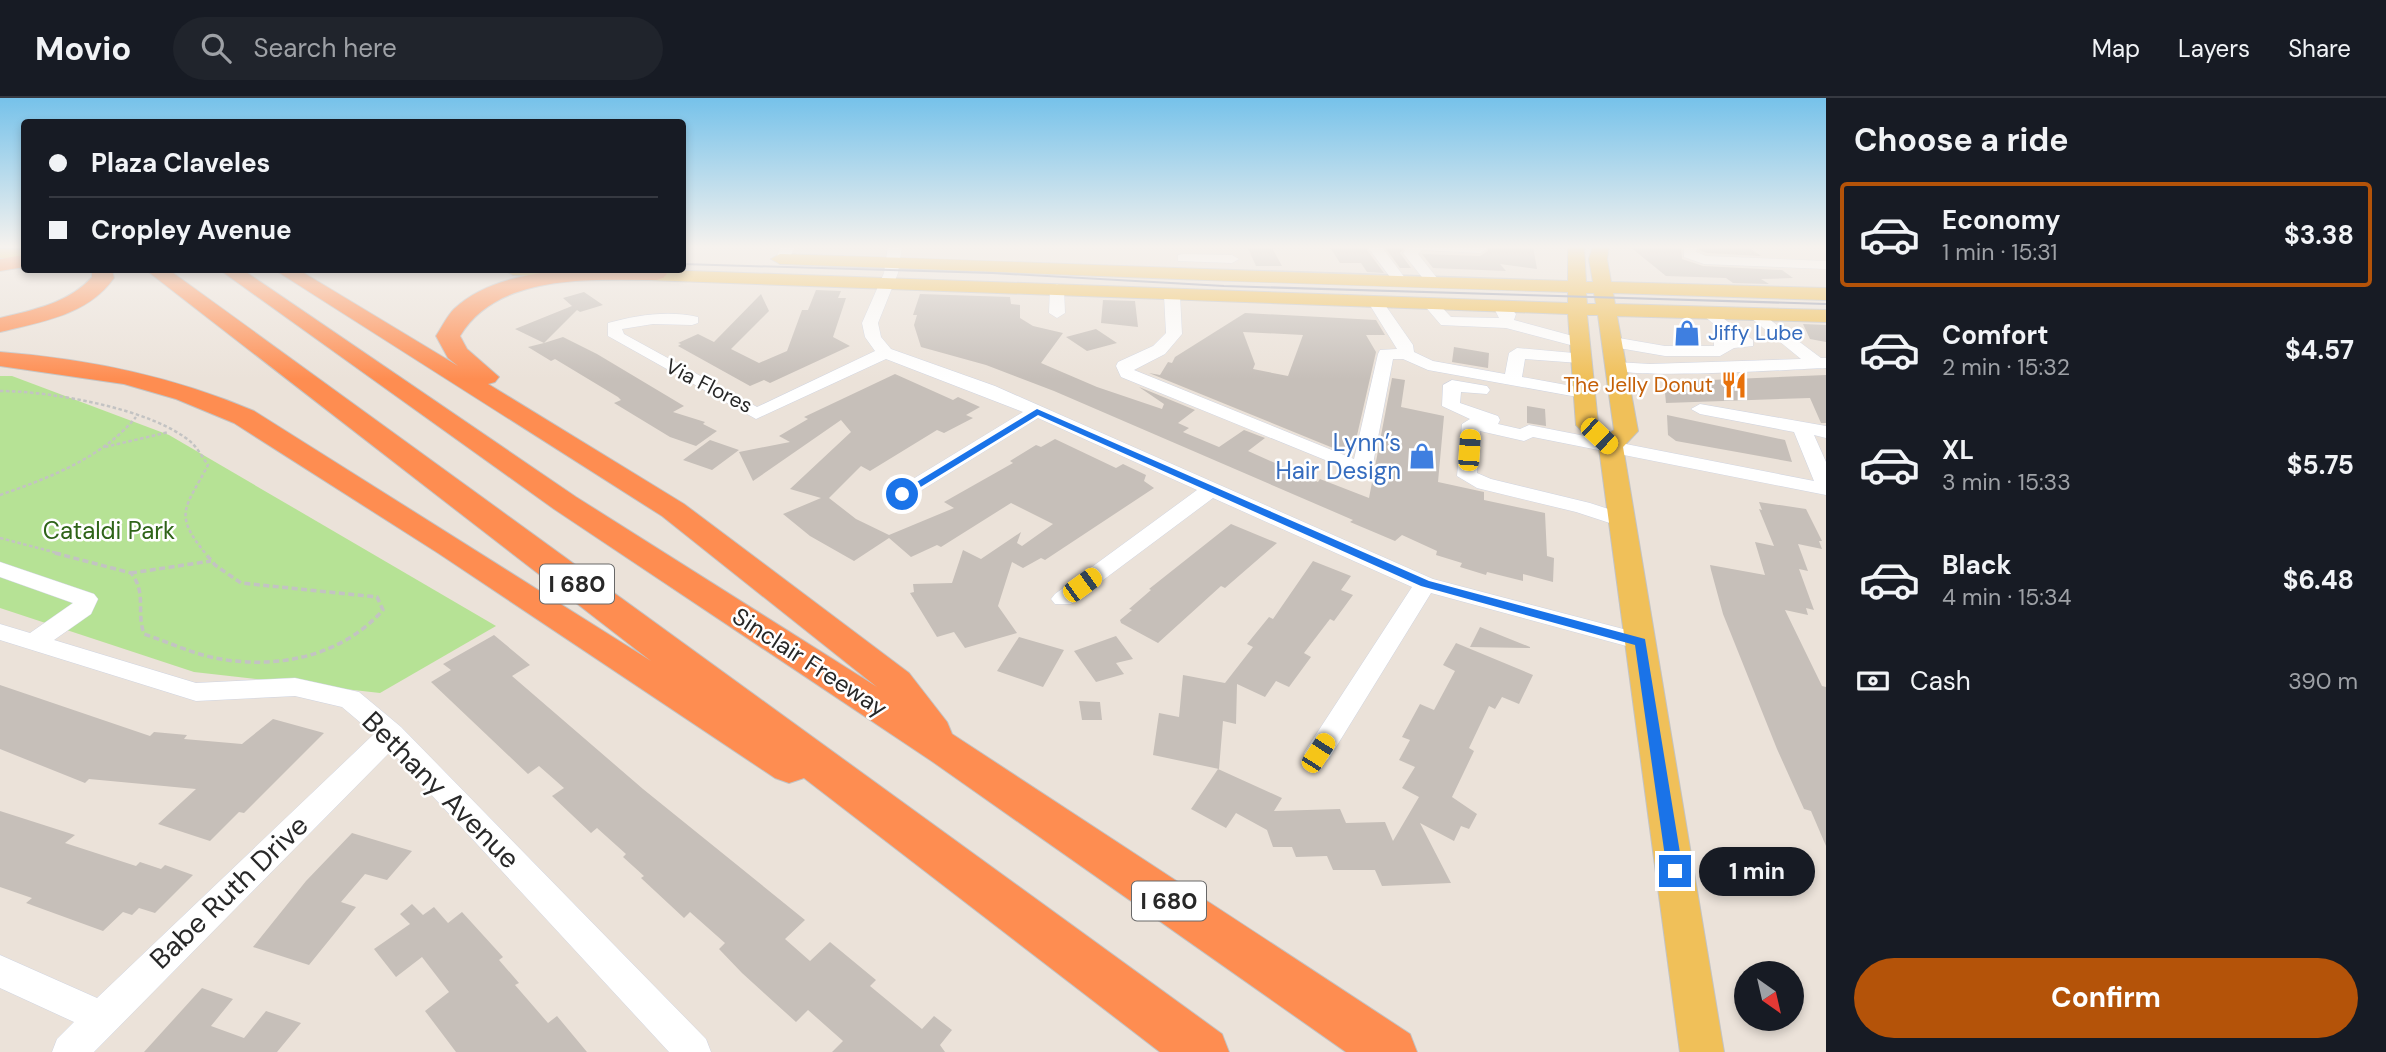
<!DOCTYPE html>
<html lang="en">
<head>
<meta charset="utf-8">
<style>
	body { margin:0; font-family:"DM Sans",sans-serif; background:#20242c; color:#f1f3f6; height:100vh; display:flex; flex-direction:column; font-size:26px; white-space:nowrap }
	* { box-sizing:border-box; margin:0 }
	p { font-size:23px; color:#9ea1a6 }
	.icon { flex:none; width:38px; height:38px; fill:none; stroke:currentColor; stroke-width:2; stroke-linecap:round; stroke-linejoin:round }
	.map { position:relative; flex:1; overflow:hidden }
	.details { display:flex; flex-direction:column; background:#171b24; width:560px }
	.details>* { flex:none }
	.guide { position:absolute; left:21px; top:21px; width:665px; height:154px; border-radius:7px; box-shadow:0 4px 10px #0003; display:grid; align-content:center; height:154px; padding:0 28px; background:#171b24 }
	.needle { width:46px; rotate:146deg }
	.buttons { position:absolute; left:1734px; top:863px; display:grid; gap:14px }
	.buttons a { display:grid; place-items:center; width:70px; height:70px; border-radius:50%; background:#171b24; box-shadow:0 4px 10px #0003; font-size:35px }
	.end { position:absolute; width:32px; height:32px; margin:-16px; border:9px solid #1a73e8; background:#fff; box-shadow:0 0 0 4px #fff }
	.from { border-radius:50% }
	.bubble { position:absolute; height:49px; border-radius:24px; background:#171b24; box-shadow:0 4px 10px #0003; font-size:23px; font-weight:700; line-height:49px; text-align:center }
	.car { position:absolute; width:21px; height:42px; margin:-21px -10px; border-radius:9px; box-shadow:0 0 5px 2px #0007; background:linear-gradient(#f5c518 24%,#345 0 40%,#f5c518 0 76%,#345 0 86%,#f5c518 0) }
	.guide b { display:flex; align-items:center; gap:24px; height:66px; font-size:26px }
	.guide b+b { border-top:2px solid #363941 }
	.guide i { width:18px; height:18px; background:#f1f3f6 }
	ul { padding:0; list-style:none }
	li { display:flex; align-items:center; gap:21px; height:105px; margin:0 14px 10px; padding:0 14px; border:4px solid transparent; border-radius:7px }
	li div { flex:1 }
	li b { display:block; font-size:26px }
	li em { font-style:normal; font-weight:700 }
	li.current { border-color:#b45309 }
	li>.icon { width:63px; height:63px; stroke-width:1.5 }
	h2 { padding:0 28px; font-size:32px; line-height:84px }
	.pay { display:flex; align-items:center; gap:18px; height:77px; padding:0 28px; font-size:26px }
	.pay p { margin-inline-start:auto }
	.cta { display:flex; gap:14px; margin-top:auto; padding:14px 28px }
	.cta a { flex:1; height:80px; border-radius:42px; background:#b45309; color:#fff; font-size:28px; font-weight:700; line-height:80px; text-align:center }
	header { display:flex; align-items:center; gap:42px; box-sizing:border-box; height:98px; padding:0 35px; background:#171b24; border-bottom:2px solid #363941 }
	header strong { font-size:33px }
	nav { display:flex; gap:38px; margin-inline-start:auto; font-size:24px }
	.search { width:490px; height:63px; background:#20242c; display:flex; align-items:center; gap:18px; box-sizing:border-box; padding:0 24px; border-radius:38px; color:#9ea1a6; font-size:26px }
	main { display:flex; flex:1; min-height:0 }
	.map>svg:first-child { display:block }
	.green { fill:#b6e295 }
	.building { fill:#c6bfb9; fill-rule:evenodd }
	.lines { fill:none; stroke-linecap:round; stroke-linejoin:round }
	.minor-casing { stroke:#cfd4e1; stroke-width:1 }
	.major-casing { stroke:#c3c3c3; stroke-width:2 }
	.highway-casing { stroke:#c3c3c3; stroke-width:2 }
	.path-far1 { stroke:#c3c3c3; stroke-width:2.5; stroke-dasharray:3.5 2.5; stroke-linecap:butt }
	.path { stroke:#c3c3c3; stroke-width:3.5; stroke-dasharray:6 3.5; stroke-linecap:butt }
	.minor { fill:#fff; fill-rule:evenodd }
	.major { fill:#f0c059; fill-rule:evenodd }
	.highway { fill:#fe8d51; fill-rule:evenodd }
	.tram { stroke:#9ca1b3; stroke-width:2 }
	.route { fill:#1a73e8 }
	.labels { text-anchor:middle; dominant-baseline:central; stroke-width:5; stroke-linejoin:round; paint-order:stroke }
	.far-shop-label { font-size:21px; fill:#366cbe; stroke:#fff; text-anchor:start }
	.far-food-label { font-size:21px; fill:#c56008; stroke:#fff; text-anchor:end }
	.far-street-label { font-size:21px; fill:#282828; stroke:#fff }
	.shield { fill:#fff; stroke:#686868; stroke-width:2 }
	.shield-label { font-size:23px; font-weight:bold; fill:#282828 }
	.shop-label { font-size:24px; fill:#366cbe; stroke:#fff; text-anchor:end }
	.park-label { font-size:24px; fill:#2f6419; stroke:#fff }
	.street-label { font-size:24px; fill:#282828; stroke:#fff }
	.near-street-label { font-size:28px; fill:#282828; stroke:#fff }
</style>
</head>
<body>
<header>
<strong>Movio</strong>
<div class="search"><svg class="icon" aria-label="search" viewBox="0 0 24 24"><circle cx="10" cy="10" r="6"/><path d="M15 15l6 6"/></svg>Search here</div>
<nav><a>Map</a><a>Layers</a><a>Share</a></nav>
</header>
<main>
<div class="map">
<svg width="1826" height="954" viewBox="0 0 1826 954">
	<rect width="100%" height="100%" fill="#ebe2d9"/>
	<path class="green" d="M0 278H12L169 337 496 528 380 595 194 574 0 510Z"/>
	<path class="building" d="M1247 148H1271L1282 168H1256Z
		M1329 148H1364L1384 175 1367 174 1361 165H1340Z
		M1384 148H1405L1400 155 1411 170H1400Z
		M1488 148H1533L1537 171 1500 166 1506 173 1433 170 1422 156 1480 158 1488 153Z
		M1629 148H1681L1682 161 1703 168 1782 172 1793 180 1761 181 1769 186 1733 185 1726 180 1666 178Z
		M1700 149 1751 151 1761 158 1707 155 1699 152Z
		M816 192 841 193 838 200H846L833 239 850 248 770 285 764 282 750 288 678 248 681 246 678 245 698 236 714 244 761 196 769 213 731 251 759 265 787 253 802 212H808Z
		M584 194 603 207 580 214 577 212 544 245 563 239 597 256 684 308 673 314 705 324 703 326 717 333 696 348 670 339 614 305 621 302 618 299 555 261 551 263 528 249 544 245 515 231 572 208 563 200Z
		M920 196 1010 199 1011 206 1020 207V220L1033 228 1063 235 1041 265 1097 289 1162 311 1164 306 1139 289 1195 312 1178 325 1189 330 1183 334 1219 349 1244 332 1265 340 1248 353 1318 384 1320 381 1369 400 1392 280 1405 282 1401 309 1444 318 1438 384 1484 394V402L1545 415 1547 458 1554 460 1553 484 1523 476V483L1487 474 1486 477 1460 469 1462 465 1436 457 1437 453 1402 437 1395 443 1350 424 1353 422 1054 293 986 267 921 249 914 227 917 217H913Z
		M1103 202 1135 203 1138 229 1101 225Z
		M1245 215 1376 222 1385 237H1366L1376 254 1353 355 1338 352 1149 275 1160 277 1168 264 1172 265 1175 259ZM1243 234 1303 237 1288 278 1253 271 1255 266Z
		M1803 226 1826 227V244L1810 241Z
		M1096 231 1117 245 1087 253 1066 239Z
		M1454 249 1489 255 1488 270 1452 264Z
		M895 276 953 302 958 299 980 309 966 317 973 320 944 335 937 332 870 373 861 368 829 400 856 421 889 437 954 410 944 404 1013 365 1010 363 1036 347 1041 349 1055 341 1116 370 1123 366 1146 377 1144 383 1154 390 1045 462 1041 460 1023 470 1012 464 998 508 1017 535 965 550 954 534 937 539 910 495 914 494 913 486 952 485 963 452 981 461 1021 434 1017 445 1022 448 1053 426 1011 405 941 449 937 447 911 459 889 440 854 463 810 438 783 416 821 400 790 391 851 334 841 322 753 383 739 354 790 344 779 338 808 321 804 319Z
		M1826 277V325H1821L1810 300 1666 305 1664 284Z
		M1527 308 1545 311 1546 328 1527 325Z
		M1667 317 1785 342 1792 364 1676 343 1668 337Z
		M710 342 739 352 712 372 683 362Z
		M1759 404 1806 411 1822 443H1819L1822 451 1798 446 1808 473 1799 471 1814 512 1806 510 1808 517 1785 512 1822 588 1826 589V748L1811 713 1804 711 1777 651 1723 516 1711 472 1710 467 1765 477 1755 444 1774 448 1759 411 1762 412Z
		M1231 426 1277 445 1225 490 1221 488 1158 545 1121 525 1120 522 1132 512 1129 511 1151 492 1149 491Z
		M1313 463 1351 478 1341 492 1353 497 1334 523 1330 521 1304 555 1311 559 1289 589 1276 583 1265 599 1237 586 1236 626 1223 623 1219 671 1153 657 1159 615 1179 619 1183 577 1225 585 1253 549 1247 546 1269 519 1273 521Z
		M1480 529 1530 549V550L1470 549Z
		M494 537 530 567 512 578 643 691 805 822 785 841 810 863 830 844 876 882 870 888 922 931 934 918 952 932 940 947 945 954H832L843 943 808 912 796 924 742 875 719 851 725 845 690 814 684 820 641 780 644 778 623 759 626 756 597 730 591 735 552 698 564 690 539 668 528 676 431 584 451 572 443 566Z
		M1116 538 1133 561 1116 565 1124 576 1096 584 1074 553Z
		M1019 539 1064 552 1043 589 997 573Z
		M1456 545 1533 577 1519 606 1502 599 1495 611 1489 608 1469 650 1474 653 1452 699 1477 716 1469 731 1461 728 1454 743 1420 725 1451 785 1382 788 1375 772H1333L1327 758 1296 759 1292 749H1273L1267 732 1236 715 1226 730 1191 711 1218 671 1282 700 1274 713 1340 711 1346 725 1385 724 1393 743 1419 699 1402 690 1415 669 1399 662 1410 642 1402 639 1420 606 1434 612 1455 573 1443 567Z
		M0 587 150 638 154 634 187 637 184 641 242 646 273 621 324 635 244 715 239 714 210 743 158 726 196 691 89 681 85 685 0 651Z
		M1079 603 1100 604 1102 622H1082Z
		M0 713 75 737 65 745 136 768 140 764 161 771 165 767 193 777 155 815 139 810 132 817 123 814 103 833 26 805 32 800 0 789Z
		M352 735 412 753 387 782 365 776 341 804 356 809 309 867 253 849 306 783Z
		M412 806 423 817 434 809 448 825 462 814 503 859 499 862 519 885 515 887 548 925 557 918 587 954H456L425 913 449 894 422 859 396 879 374 851 410 826 400 816Z
		M202 890 233 901 211 928 244 940 266 913 301 925 277 954H144Z"/>
	<g class="lines">
		<g class="minor-casing">
			<path id="minor" d="M781 148H795L788 164 776 161Z
				M888 148H902L898 175 878 225 881 239 891 251 995 288 1433 481 1650 538 1653 544 1650 550 1641 552 1431 495 1328 662 1318 666 1308 662 1304 655 1412 489 1213 400 1071 506H1055L1051 501 1055 496 1197 392 1038 320 909 400H895L892 396 895 392 1023 314 886 261 756 321 608 238V225C636 217 669 212 698 219V225L692 227 653 226 622 231 624 236 757 309 875 253 865 239 862 225 884 175Z
				M1367 148H1381L1408 184 1406 187H1396Z
				M1408 148H1484L1487 151 1480 155 1422 152 1418 156 1441 185 1434 189 1429 188 1403 155Z
				M1684 148H1698L1696 154 1706 158 1826 163V171L1704 166 1684 159Z
				M1183 156 1232 157 1239 161 1232 165 1178 163V157Z
				M1057 186 1064 190 1065 215 1057 220 1049 215 1050 190Z
				M1172 192 1180 197 1182 236 1165 256 1134 272 1354 361 1378 256 1380 252 1397 251 1368 204 1371 201H1381L1413 247 1414 254 1433 263 1505 276 1509 255 1517 250 1585 256 1587 260 1579 265 1525 261 1522 279 1583 290 1592 295 1583 300 1428 272 1403 261H1393L1372 371 1362 377 1121 279 1116 268 1118 264 1153 248 1166 235 1164 197Z
				M1431 201 1436 203 1451 219 1499 220 1493 208 1496 205H1506L1516 216 1514 222 1584 241 1586 244 1578 249 1506 230 1441 227 1423 206Z
				M1709 210 1753 242V248L1734 250 1720 258H1665L1613 249 1605 244 1613 239 1665 248H1714V242L1731 240 1704 218V212Z
				M1757 212 1821 260H1826V270C1796 271 1620 283 1607 269L1616 264 1650 266 1801 261 1751 220 1749 217Z
				M1452 282 1487 288 1490 292 1487 296 1461 294 1460 305 1498 318 1500 322 1498 326 1520 331 1529 327 1814 383 1794 334 1700 316 1691 311 1700 306 1826 328V340L1814 337 1826 364V397L1533 339 1524 343 1480 333 1477 375 1491 381 1590 405 1630 418 1633 423 1622 429 1576 414 1477 390 1457 378 1462 326 1470 321 1442 308 1443 287Z
				M0 464 94 496 98 501 91 516 54 542 196 585 295 580 350 592 359 594 401 629 706 941 711 954H669L391 653 94 954H52L57 941 74 924 0 890V857L97 900 374 636 342 609 295 598 196 603 0 542V526L30 535 73 505 0 479Z"/>
		</g>
		<g class="major-casing">
			<path id="major" d="M1568 148H1584L1586 184H1593L1589 161 1593 148H1609L1607 161 1611 184 1826 190V202L1613 195 1615 206 1826 212V224L1617 218 1638 333 1623 349 1724 954H1680L1599 350 1576 327 1568 216 513 177 504 172H663L1568 205V194C1305 187 1043 175 780 166L771 161 780 156C1043 164 1305 176 1568 183ZM1586 195H1594L1596 206H1587ZM1587 217H1598L1614 332 1610 335 1598 325Z
				M0 150 24 151V161L0 160Z"/>
		</g>
		<g class="highway-casing">
			<path id="highway" d="M24 157V169L0 173V161Z
				M92 172H112L114 180C88 217 41 224 0 234V220C33 212 69 205 92 179Z
				M146 172H169L1222 936 1229 954H1160L804 680 789 685 775 680 438 455 234 325 176 301 124 286 0 268V254C88 261 172 278 254 313L651 563Z
				M220 172H243L576 399 877 589 662 418 275 172H299L458 268 448 260 436 238C442 229 447 218 454 211 504 164 601 171 663 172L667 176 663 180 656 182C591 182 498 175 460 238L467 251 499 279 495 284 488 286 684 406 909 575 947 624 952 636 1410 936 1417 954H1346L933 664 554 411Z"/>
		</g>
		<path class="path-far1" d="M0 293C50 293 154 311 192 345 198 351 203 360 208 367 186 410 172 415 206 456
			M105 349 169 334
			M0 397C49 380 102 360 136 319
			M0 440 61 456"/>
		<path class="path" d="M55 455 131 475C147 495 136 513 144 536 168 544 191 555 215 560 276 572 341 559 383 512L377 499 241 485 215 467 205 455
			M131 475 211 463"/>
		<use href="#minor" class="minor"/>
		<use href="#major" class="major"/>
		<use href="#highway" class="highway"/>
		<path class="tram" d="M0 150 24 151
			M682 166 992 175 1224 188 1826 206"/>
	</g>
	<linearGradient id="sky" x2="0" y2="1"><stop stop-color="#76c2ea"/><stop offset="0.53" stop-color="#f6f2ee"/><stop offset="1" stop-color="#f6f2ee" stop-opacity="0"/></linearGradient>
	<rect width="1826" height="281" fill="url(#sky)"/>
	<path class="route" d="M1037 311 1429 483 1645 541 1683 773 1681 777H1670L1667 773 1635 547 1421 488 1038 317 906 398 897 396Z"/>
	<defs>
		<g id="shop-bare" transform="scale(2.1)"><path d="M-5-2.5h2.3a2.7 3.5 0 0 1 5.4 0H5L5.5 6h-11ZM-1.5-2.5h3a1.5 2.3 0 0 0-3 0Z" fill="#3f7fe0" stroke="#fff" stroke-width="2.5" paint-order="stroke"/></g>
		<g id="restaurant-bare" transform="scale(2.1)"><path d="M-5-6h1v4h1v-4h1v4h1v-4h1v5L-1.5 .5V6h-2V.5L-5-1ZM5-6V6H3V1.5H1.5Q1.5-4 5-6Z" fill="#e8710a" stroke="#fff" stroke-width="2.5" paint-order="stroke"/></g>
	</defs>
	<g fill-rule="evenodd">
		<use href="#shop-bare" x="1687" y="235"/>
		<use href="#restaurant-bare" x="1734" y="287"/>
		<use href="#shop-bare" x="1422" y="358"/>
	</g>
	<g class="labels">
		<g class="far-shop-label">
			<text x="1708" y="235">Jiffy Lube</text>
		</g>
		<g class="far-food-label">
			<text x="1713" y="287">The Jelly Donut</text>
		</g>
		<g class="far-street-label">
			<text transform="translate(709 288) rotate(27)">Via Flores</text>
		</g>
		<g class="shield">
			<rect x="540" y="466.5" width="74" height="39" rx="5"/>
			<rect x="1132" y="783.5" width="74" height="39" rx="5"/>
		</g>
		<g class="shield-label">
			<text x="577" y="486">I 680</text>
			<text x="1169" y="803">I 680</text>
		</g>
		<g class="shop-label">
			<text x="1401" y="344">Lynn’s<tspan x="1401" dy="28">Hair Design</tspan></text>
		</g>
		<g class="park-label">
			<text x="109" y="432">Cataldi Park</text>
		</g>
		<g class="street-label">
			<text transform="translate(810 564) rotate(33)">Sinclair Freeway</text>
		</g>
		<g class="near-street-label">
			<text transform="translate(441 692) rotate(45)">Bethany Avenue</text>
			<text transform="translate(229 794) rotate(-44)">Babe Ruth Drive</text>
		</g>
	</g>
</svg>
<div class="buttons">
<a><svg class="needle" viewBox="-14 -14 28 28"><path d="M0-13l5 13h-10z" fill="#e53935"/><path d="M0 13l5-13h-10z" fill="#9ea1a6"/></svg></a>
</div>
<i class="end from" style="left:902px;top:396px"></i>
<i class="end" style="left:1675px;top:773px"></i>
<div class="bubble" style="left:1699px;top:749px;width:116px">1 min</div>
<i class="car" style="left:1599px;top:338px;rotate:133deg"></i>
<i class="car" style="left:1469px;top:352px;rotate:4deg"></i>
<i class="car" style="left:1082px;top:487px;rotate:54deg"></i>
<i class="car" style="left:1318px;top:655px;rotate:33deg"></i>
<div class="guide">
<b><i class="from"></i>Plaza Claveles</b>
<b><i></i>Cropley Avenue</b>
</div>
</div>
<section class="details">
<h2>Choose a ride</h2>
<ul>
<li class="current"><svg class="icon" aria-label="car" viewBox="0 0 24 24"><path d="M5 17H2v-5l4-1 3-4h7l3 4 3 1v5h-3M9 17h6M6 11h13"/><circle cx="7" cy="17" r="2"/><circle cx="17" cy="17" r="2"/></svg><div><b>Economy</b><p>1 min · 15:31</p></div><em>$3.38</em></li>
<li><svg class="icon" aria-label="car" viewBox="0 0 24 24"><path d="M5 17H2v-5l4-1 3-4h7l3 4 3 1v5h-3M9 17h6M6 11h13"/><circle cx="7" cy="17" r="2"/><circle cx="17" cy="17" r="2"/></svg><div><b>Comfort</b><p>2 min · 15:32</p></div><em>$4.57</em></li>
<li><svg class="icon" aria-label="car" viewBox="0 0 24 24"><path d="M5 17H2v-5l4-1 3-4h7l3 4 3 1v5h-3M9 17h6M6 11h13"/><circle cx="7" cy="17" r="2"/><circle cx="17" cy="17" r="2"/></svg><div><b>XL</b><p>3 min · 15:33</p></div><em>$5.75</em></li>
<li><svg class="icon" aria-label="car" viewBox="0 0 24 24"><path d="M5 17H2v-5l4-1 3-4h7l3 4 3 1v5h-3M9 17h6M6 11h13"/><circle cx="7" cy="17" r="2"/><circle cx="17" cy="17" r="2"/></svg><div><b>Black</b><p>4 min · 15:34</p></div><em>$6.48</em></li>
</ul>
<div class="pay"><svg class="icon" aria-label="cash" viewBox="0 0 24 24"><path d="M3 7h18v10H3z"/><circle cx="12" cy="12" r="2"/></svg>Cash<p>390 m</p></div>
<div class="cta"><a>Confirm</a></div>
</section>
</main>
</body>
</html>
